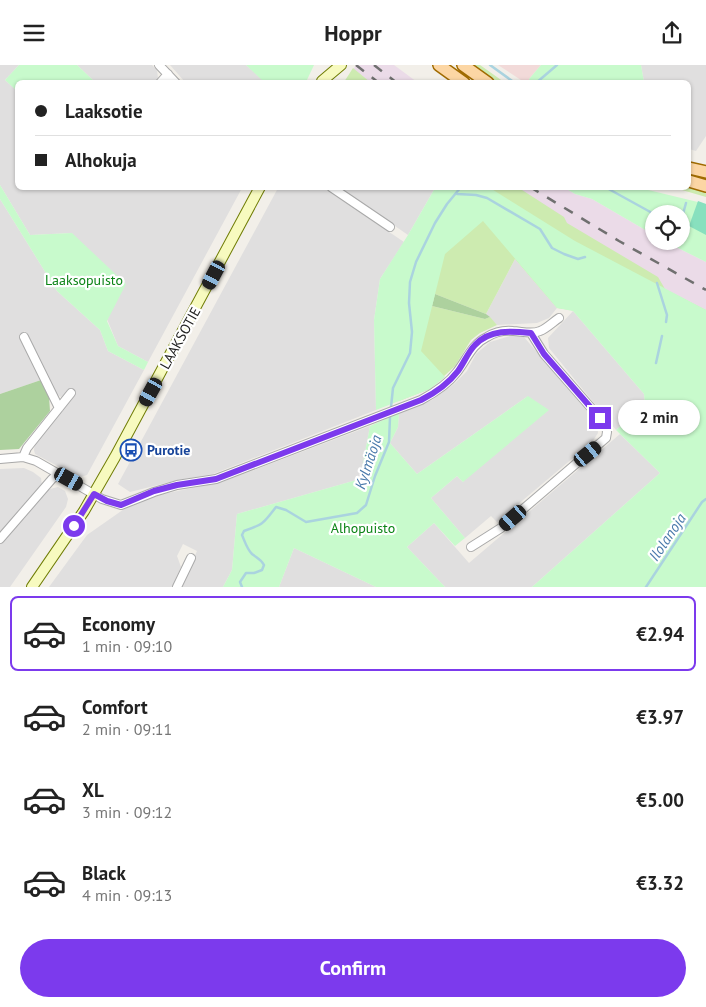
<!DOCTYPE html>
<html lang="en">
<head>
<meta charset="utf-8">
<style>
	body { margin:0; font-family:"PT Sans",sans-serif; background:#f2f2f2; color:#222; height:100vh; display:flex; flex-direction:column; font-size:19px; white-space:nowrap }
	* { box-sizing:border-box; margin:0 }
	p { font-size:16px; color:#767676 }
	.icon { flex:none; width:28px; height:28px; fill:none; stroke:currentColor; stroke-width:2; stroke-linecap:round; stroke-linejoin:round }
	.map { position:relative; height:522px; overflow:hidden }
	.panel { display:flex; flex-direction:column; background:#fff; flex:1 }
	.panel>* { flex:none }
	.guide { position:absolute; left:15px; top:15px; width:676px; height:110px; border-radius:8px; box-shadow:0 1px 4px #0004; display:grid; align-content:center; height:110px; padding:0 20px; background:#fff }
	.fabs { position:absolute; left:645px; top:140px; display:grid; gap:10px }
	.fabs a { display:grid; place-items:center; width:45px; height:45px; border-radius:50%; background:#fff; box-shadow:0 1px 4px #0004; font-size:25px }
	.end { position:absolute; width:22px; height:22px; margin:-11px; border:6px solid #7c3aed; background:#fff; box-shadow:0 0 0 2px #fff }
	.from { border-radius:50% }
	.bubble { position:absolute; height:35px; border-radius:18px; background:#fff; box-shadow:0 1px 4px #0004; font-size:16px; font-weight:600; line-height:35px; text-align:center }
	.car { position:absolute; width:15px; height:30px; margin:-15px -8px; border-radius:6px; box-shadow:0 0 4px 1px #0007; background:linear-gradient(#222 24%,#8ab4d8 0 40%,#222 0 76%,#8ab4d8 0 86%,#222 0) }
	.guide b { display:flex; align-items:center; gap:18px; height:48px; font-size:19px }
	.guide b+b { border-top:1px solid #e0e0e0 }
	.guide i { width:12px; height:12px; background:#222 }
	ul { padding:9px 0 0; list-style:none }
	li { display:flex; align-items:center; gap:15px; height:75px; margin:0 10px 8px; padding:0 10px; border:2px solid transparent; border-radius:8px }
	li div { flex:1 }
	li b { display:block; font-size:19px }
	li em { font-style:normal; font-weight:600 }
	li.selected { border-color:#7c3aed }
	li>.icon { width:45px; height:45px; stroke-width:1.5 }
	.button { display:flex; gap:10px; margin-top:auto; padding:10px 20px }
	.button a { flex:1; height:58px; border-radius:30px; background:#7c3aed; color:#fff; font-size:20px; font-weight:600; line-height:58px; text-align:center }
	header { display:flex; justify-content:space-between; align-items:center; height:65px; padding:0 20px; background:#fff; font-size:22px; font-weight:600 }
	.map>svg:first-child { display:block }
	.residential { fill:#e0dfdf }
	.commercial { fill:#f2dad9 }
	.industrial { fill:#ebdbe8 }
	.grass { fill:#cdebb0 }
	.forest { fill:#add19e }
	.park { fill:#c8facc }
	.pitch { fill:#88e0be }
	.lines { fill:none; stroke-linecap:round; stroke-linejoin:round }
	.stream { stroke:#aad3df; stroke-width:2.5 }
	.minor-casing { stroke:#a9a9a9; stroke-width:10 }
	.secondary-casing { stroke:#707d05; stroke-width:12 }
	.primary-casing { stroke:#a06b00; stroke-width:14 }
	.minor { stroke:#fff; stroke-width:8 }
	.secondary { stroke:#f7fabf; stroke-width:10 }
	.primary { stroke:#fcd6a4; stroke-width:11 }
	.rail { stroke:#707070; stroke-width:2.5; stroke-dasharray:10 10; stroke-linecap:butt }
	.route { stroke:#7c3aed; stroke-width:6 }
	.labels { text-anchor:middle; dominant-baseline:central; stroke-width:4.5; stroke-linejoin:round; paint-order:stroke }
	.park-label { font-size:14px; fill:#0c8416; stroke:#fff }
	.street-label { font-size:14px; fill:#222; stroke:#fff }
	.transit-label { font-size:14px; font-weight:bold; fill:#164399; stroke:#fff; text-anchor:start }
	.water-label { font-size:15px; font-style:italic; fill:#4a7aab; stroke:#fff }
</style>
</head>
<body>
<header><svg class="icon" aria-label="menu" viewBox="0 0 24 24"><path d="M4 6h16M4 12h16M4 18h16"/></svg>Hoppr<svg class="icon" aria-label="share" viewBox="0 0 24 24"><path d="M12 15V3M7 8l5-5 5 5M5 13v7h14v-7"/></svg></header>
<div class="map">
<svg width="706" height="522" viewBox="0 0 706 522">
	<rect width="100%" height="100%" fill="#f2efe9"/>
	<path class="residential" d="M0 0H19L5 15 17 26 18 122 242 123 148 297 118 281 72 168 30 170 0 120Z
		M77 0H152L157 5 158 13 155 17H95Z
		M170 0H246L265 17H185Z
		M641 0H706V71L696 86 689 84V18L644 17Z
		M278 123H324L404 177 380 214 374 255 376 345 213 409 178 415 130 427 118 419Z
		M340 123H435L408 170Z
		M0 134 57 226 100 265 108 286 144 305 87 410 80 412 74 410 35 389 34 385 35 378 75 328 70 324 66 330 61 332 56 329 25 266 20 272 41 315 0 329Z
		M515 194 557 243 549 253 537 258 497 260 486 249Z
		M573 246 644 329 645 340 616 365 549 283 548 273Z
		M513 270 524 272 597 358 598 368 592 377 497 457 491 451 465 473 431 433 457 411 463 417 528 331 417 409 390 378 398 362 399 348 432 335 454 319 467 306 476 289 490 277Z
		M370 361 360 414 237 449 232 505 223 522H181L197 486 183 479 177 491 181 502 172 522H49L87 470 127 442 153 431 222 417Z
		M620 369 660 408 532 522H445L407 482 434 458 469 498Z
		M24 403 33 407 41 413 42 421 0 470V404Z
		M58 422 65 426 68 434 66 442 10 522H0V477L46 425Z
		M294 483 376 522H279Z"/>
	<path class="commercial" d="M498 0H541L529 14 530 18 524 17Z"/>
	<path class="industrial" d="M356 0H394L417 17 345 18Z
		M490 123H565L575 129 592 134 654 170V176H664L706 197V245L603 192Z"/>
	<path class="grass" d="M466 0H480L504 17H491Z
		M353 3 370 17H344Z
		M689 121 706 125V132L682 125 681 123 689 122Z
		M462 123H519L564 152 567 158 658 212 665 224 706 245 668 260 557 243 515 194 486 249 435 229 432 241 485 254 490 252 497 260 480 268 471 275 455 301 430 324 399 336 404 310Z"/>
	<path class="forest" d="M435 229 486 249 490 252 485 254 432 241Z
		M41 315 49 331 50 346 19 384 0 385V329Z"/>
	<path class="park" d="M19 0H77L95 17 18 18 17 26 5 15Z
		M246 0H314L306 17 265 18Z
		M541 0H641L644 17H530L529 14Z
		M0 120 30 170 72 168 126 219 107 256 118 281 148 297 144 305 108 286 100 265 57 226 0 134Z
		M435 123H490L575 176 706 245V522H532L660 408 616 365 645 340 644 329 573 246 557 243 483 156 445 189 421 286 445 312 430 324 376 345 374 255 380 214 408 170Z
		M565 123H640L706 139V197L664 176H681V149H654V170L592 134 575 129Z
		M528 331 549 345 463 417 457 411 431 433 465 473 455 481 434 458 407 482 445 522H376L294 483 279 522H223L232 505 237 449 360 414 370 361 399 348 398 362 390 378 417 409Z"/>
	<path class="pitch" d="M698 136 706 139V170L689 161Z"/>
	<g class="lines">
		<path class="stream" d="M490 0 515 18
			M536 18 557 0
			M605 122 654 149
			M457 129 476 130 487 133 540 164 552 183 564 189 578 194 585 192
			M681 156 686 138
			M657 218 667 250 666 257
			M656 298 662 271
			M391 342 393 323 410 288 412 267 409 238 410 217 416 197 435 158 447 139 461 122
			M242 522 240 517 246 508H254L262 505 264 500C261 494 257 493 252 489 247 484 245 477 242 470L244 466C264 459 263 459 276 442L286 445 306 457 357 448 366 440 375 411 389 377 390 352
			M646 522 702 437 706 434"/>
		<g class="minor-casing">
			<path id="minor" d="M159 0 176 18
				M160 18 168 9
				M331 122 390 162
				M24 272 59 343
				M23 392 27 383 71 328
				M0 394 23 392 36 396 102 434 121 440 154 427 177 420 216 414 421 335C434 328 448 319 457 307 467 294 472 279 487 272 495 267 503 265 513 266 521 266 531 270 540 266 546 264 553 257 559 253
				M0 474 52 414 58 409
				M471 482 501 463 606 373 607 367 606 360 544 289 531 268
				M177 522 191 493"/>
		</g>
		<g class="secondary-casing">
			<path id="secondary" d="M322 16 341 0
				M32 522 84 446 115 392 260 122"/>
		</g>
		<g class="primary-casing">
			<path id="primary" d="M439 0 464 18
				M463 0 488 18
				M689 103 706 107
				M689 116 706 121"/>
		</g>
		<use href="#minor" class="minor"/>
		<use href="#secondary" class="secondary"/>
		<use href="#primary" class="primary"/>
		<path class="rail" d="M356 0 379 18
			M374 0 397 18
			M530 122 619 176 706 225"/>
	</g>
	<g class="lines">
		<path class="route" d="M74 461 94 429 107 436 121 440 154 426 177 420 216 414 421 335C435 328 448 319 458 306 464 298 468 287 475 280 490 264 511 266 531 268L544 289 600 353"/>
	</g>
	<defs>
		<g id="bus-ring" transform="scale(1.125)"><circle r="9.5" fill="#fff" stroke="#1a4fb4" stroke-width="1.5"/><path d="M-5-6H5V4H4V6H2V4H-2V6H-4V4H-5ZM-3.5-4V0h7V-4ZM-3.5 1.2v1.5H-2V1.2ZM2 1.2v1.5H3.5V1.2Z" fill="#1a4fb4"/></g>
	</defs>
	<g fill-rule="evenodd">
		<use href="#bus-ring" x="131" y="385"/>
	</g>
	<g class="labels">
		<g class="park-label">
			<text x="84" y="215">Laaksopuisto</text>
			<text x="363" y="463">Alhopuisto</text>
		</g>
		<g class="street-label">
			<text transform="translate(180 273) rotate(-61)">LAAKSOTIE</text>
		</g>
		<g class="transit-label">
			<text x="147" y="385">Purotie</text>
		</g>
		<g class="water-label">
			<text transform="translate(368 397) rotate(-72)">Kylmäoja</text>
			<text transform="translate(667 472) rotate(-56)">Ilolanoja</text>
		</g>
	</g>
</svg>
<div class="fabs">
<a><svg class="icon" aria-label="locate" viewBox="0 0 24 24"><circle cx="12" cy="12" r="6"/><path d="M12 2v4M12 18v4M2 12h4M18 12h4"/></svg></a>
</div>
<i class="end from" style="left:74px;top:461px"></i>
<i class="end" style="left:600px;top:353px"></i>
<div class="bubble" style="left:618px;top:335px;width:82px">2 min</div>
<i class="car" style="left:214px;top:210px;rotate:208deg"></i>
<i class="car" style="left:151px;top:327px;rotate:209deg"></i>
<i class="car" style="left:588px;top:389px;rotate:51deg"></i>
<i class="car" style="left:69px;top:414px;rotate:119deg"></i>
<i class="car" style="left:513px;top:453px;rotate:229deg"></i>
<div class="guide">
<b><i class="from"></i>Laaksotie</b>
<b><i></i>Alhokuja</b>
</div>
</div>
<section class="panel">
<ul>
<li class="selected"><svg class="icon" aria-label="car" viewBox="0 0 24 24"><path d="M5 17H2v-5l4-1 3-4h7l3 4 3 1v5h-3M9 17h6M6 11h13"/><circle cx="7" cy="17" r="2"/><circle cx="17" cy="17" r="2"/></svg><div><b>Economy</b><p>1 min · 09:10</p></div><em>€2.94</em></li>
<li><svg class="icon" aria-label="car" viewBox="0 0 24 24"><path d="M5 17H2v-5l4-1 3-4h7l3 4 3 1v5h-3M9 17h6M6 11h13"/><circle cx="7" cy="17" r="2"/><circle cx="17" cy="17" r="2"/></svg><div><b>Comfort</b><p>2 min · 09:11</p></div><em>€3.97</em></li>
<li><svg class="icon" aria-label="car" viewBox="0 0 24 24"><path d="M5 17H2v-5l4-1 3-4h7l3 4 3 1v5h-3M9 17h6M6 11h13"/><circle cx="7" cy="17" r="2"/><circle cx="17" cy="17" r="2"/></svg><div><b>XL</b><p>3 min · 09:12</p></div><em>€5.00</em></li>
<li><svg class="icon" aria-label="car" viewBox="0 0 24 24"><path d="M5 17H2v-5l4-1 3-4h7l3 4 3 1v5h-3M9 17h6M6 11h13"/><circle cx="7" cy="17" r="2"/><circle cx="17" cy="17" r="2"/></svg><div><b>Black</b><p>4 min · 09:13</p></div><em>€3.32</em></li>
</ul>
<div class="button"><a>Confirm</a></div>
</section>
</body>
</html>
